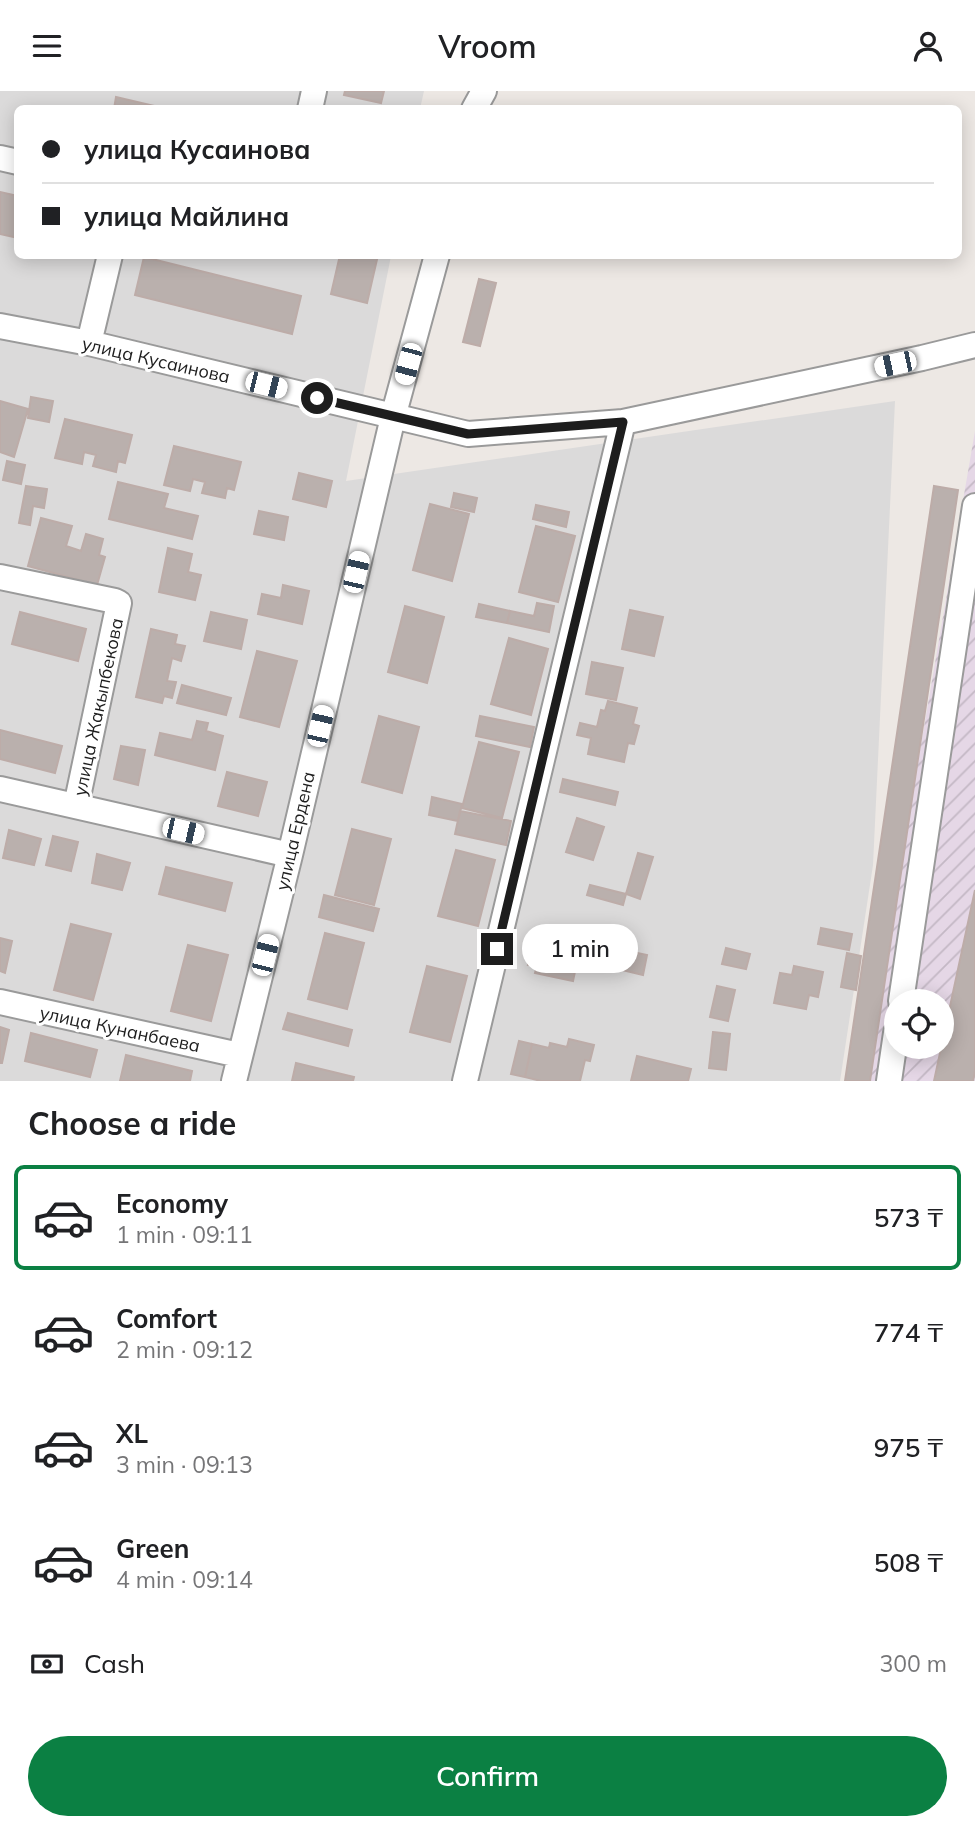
<!DOCTYPE html>
<html lang="en">
<head>
<meta charset="utf-8">
<style>
	body { margin:0; font-family:Mulish,sans-serif; background:#f2f2f2; color:#202124; height:100vh; display:flex; flex-direction:column; font-size:26px; white-space:nowrap }
	* { box-sizing:border-box; margin:0 }
	p { font-size:23px; color:#757577 }
	.icon { flex:none; width:38px; height:38px; fill:none; stroke:currentColor; stroke-width:2; stroke-linecap:round; stroke-linejoin:round }
	.map { position:relative; height:990px; overflow:hidden }
	.details { display:flex; flex-direction:column; background:#fff; flex:1 }
	.details>* { flex:none }
	.top-card { position:absolute; left:14px; top:14px; width:948px; height:154px; border-radius:10px; box-shadow:0 4px 18px #0003; display:grid; align-content:center; height:154px; padding:0 28px; background:#fff }
	.fabs { position:absolute; left:884px; top:898px; display:grid; gap:14px }
	.fabs a { display:grid; place-items:center; width:70px; height:70px; border-radius:50%; background:#fff; box-shadow:0 4px 18px #0003; font-size:35px }
	.end { position:absolute; width:32px; height:32px; margin:-16px; border:9px solid #1d1d1d; background:#fff; box-shadow:0 0 0 4px #fff }
	.from { border-radius:50% }
	.bubble { position:absolute; height:49px; border-radius:24px; background:#fff; box-shadow:0 4px 18px #0003; font-size:23px; font-weight:600; line-height:49px; text-align:center }
	.car { position:absolute; width:21px; height:42px; margin:-21px -10px; border-radius:9px; box-shadow:0 0 5px 2px #0007; background:linear-gradient(#fff 24%,#345 0 40%,#fff 0 76%,#345 0 86%,#fff 0) }
	.top-card b { display:flex; align-items:center; gap:24px; height:66px; font-size:26px }
	.top-card b+b { border-top:2px solid #e0e0e0 }
	.top-card i { width:18px; height:18px; background:#202124 }
	ul { padding:0; list-style:none }
	li { display:flex; align-items:center; gap:21px; height:105px; margin:0 14px 10px; padding:0 14px; border:4px solid transparent; border-radius:10px }
	li div { flex:1 }
	li b { display:block; font-size:26px }
	li em { font-style:normal; font-weight:600 }
	li.current { border-color:#0b8043 }
	li>.icon { width:63px; height:63px; stroke-width:1.5 }
	h2 { padding:0 28px; font-size:32px; line-height:84px }
	.pay { display:flex; align-items:center; gap:18px; height:77px; padding:0 28px; font-size:26px }
	.pay p { margin-inline-start:auto }
	.button { display:flex; gap:14px; margin-top:auto; padding:14px 28px }
	.button a { flex:1; height:80px; border-radius:42px; background:#0b8043; color:#fff; font-size:28px; font-weight:600; line-height:80px; text-align:center }
	header { display:flex; justify-content:space-between; align-items:center; height:91px; padding:0 28px; background:#fff; font-size:32px; font-weight:600 }
	.map>svg:first-child { display:block }
	.residential { fill:#dbdada }
	.industrial { fill:url(#industrial-furrows); fill-rule:evenodd }
	.building { fill:#bab0ad; stroke:#bdaca8; stroke-width:2 }
	.lines { fill:none; stroke-linecap:round; stroke-linejoin:round }
	.minor-casing { stroke:#9a9a9a; stroke-width:28 }
	.minor { stroke:#fff; stroke-width:24 }
	.route { stroke:#1d1d1d; stroke-width:9 }
	.labels { text-anchor:middle; dominant-baseline:central; stroke-width:6; stroke-linejoin:round; paint-order:stroke }
	.street-label { font-size:18px; fill:#1d1d1d; stroke:#fff }
</style>
</head>
<body>
<header><svg class="icon" aria-label="menu" viewBox="0 0 24 24"><path d="M4 6h16M4 12h16M4 18h16"/></svg>Vroom<svg class="icon" aria-label="person" viewBox="0 0 24 24"><circle cx="12" cy="8" r="4"/><path d="M4 21q1-7 8-7t8 7"/></svg></header>
<div class="map">
<svg width="975" height="990" viewBox="0 0 975 990">
	<defs>
		<pattern id="industrial-furrows" width="10" height="10" patternUnits="userSpaceOnUse" patternTransform="scale(1.75)"><rect width="10" height="10" fill="#e5d7e6"/><path d="M-1 1l2-2M0 10L10 0M9 11l2-2" fill="none" stroke="#c4b8c5"/></pattern>
	</defs>
	<rect width="100%" height="100%" fill="#ede8e4"/>
	<path class="residential" d="M0 0H424L420 18H18V164L391 165 346 390 895 310 873 774 840 990H0Z"/>
	<path class="industrial" d="M975 340V990H863ZM896 910H942V956H896Z"/>
	<path class="building" d="M345 0H384L381 12 344 4Z
		M116 6 167 18H114Z
		M0 101 18 105V147L0 143Z
		M340 164H378L367 212 331 203Z
		M144 166 301 205 292 243 135 204Z
		M479 188 496 192 480 255 463 251Z
		M31 306 53 310 49 331 28 327Z
		M0 310 28 318 14 366 0 361Z
		M65 328 132 344 125 372 118 370 116 381 93 375 96 364 84 361 82 373 55 367Z
		M174 355 241 371 234 399 227 397 225 407 202 402 205 391 193 388 190 400 164 394Z
		M7 370 25 374 21 393 3 389Z
		M299 382 332 390 326 416 293 408Z
		M118 391 168 403 164 417 198 425 192 448 109 428Z
		M26 395 47 398 44 417 33 415 30 434 19 432Z
		M934 395 958 399 870 990H845Z
		M454 402 477 407 474 421 451 416Z
		M430 413 469 423 452 490 413 479Z
		M536 414 569 421 566 436 533 428Z
		M259 420 288 426 284 449 254 443Z
		M41 427 72 435 66 455 81 460 86 443 103 448 99 464 105 466 97 494 28 475Z
		M536 435 575 445 558 511 519 501Z
		M168 457 192 463 188 481 201 484 195 509 159 501Z
		M283 494 309 500 302 533 258 523 262 503 281 507Z
		M537 512 554 515 549 541 507 532 510 520 534 525Z
		M479 513 510 520 507 532 476 526Z
		M405 515 444 526 427 592 388 581Z
		M630 519 663 526 654 565 622 558Z
		M20 521 86 538 78 570 12 553Z
		M211 521 247 529 241 558 204 550Z
		M151 538 177 544 175 553 185 555 181 570 172 567 167 590 176 591 172 607 164 605 162 612 136 606Z
		M509 547 548 558 531 624 491 613Z
		M257 560 297 570 279 636 240 626Z
		M592 571 623 577 616 609 586 603Z
		M182 594 231 607 226 624 177 612Z
		M608 610 637 617 633 633 639 635 634 653 628 652 624 671 588 663 591 647 577 644 580 632 597 636 601 619 605 620Z
		M379 625 419 636 402 702 362 691Z
		M480 625 534 636 530 656 476 645Z
		M197 630 208 632 206 640 223 645 215 679 155 664 160 642 192 649Z
		M0 639 62 655 55 682 0 668Z
		M479 651 519 661 502 727 462 717Z
		M121 655 145 659 138 694 114 688Z
		M227 681 267 691 258 725 218 715Z
		M563 688 618 701 615 714 560 701Z
		M432 706 462 713 458 730 429 724Z
		M460 720 511 730 506 754 455 743Z
		M577 727 604 736 593 769 566 761Z
		M352 738 391 748 374 814 335 804Z
		M9 739 41 748 34 774 3 767Z
		M53 745 78 751 71 780 46 774Z
		M456 759 495 769 478 835 438 825Z
		M638 762 653 766 640 808 626 803Z
		M97 763 130 772 122 799 92 792Z
		M166 776 232 792 225 820 159 803Z
		M590 794 626 803 623 814 587 804Z
		M975 799V980L973 990H934Z
		M324 804 379 818 373 840 319 826Z
		M71 833 111 843 93 909 54 899Z
		M821 837 852 843 849 859 818 853Z
		M325 842 364 852 347 918 308 908Z
		M0 847 12 850 5 882 0 880Z
		M543 847 573 853 569 869 577 871 573 890 535 882 537 875 528 874 531 861 540 863Z
		M188 854 228 864 211 930 171 920Z
		M726 857 750 863 746 878 722 873Z
		M623 859 647 864 643 884 618 878Z
		M847 862 861 865 856 899 841 896Z
		M427 875 467 885 450 951 410 941Z
		M794 875 823 881 818 906 809 904 806 918 774 912 780 882 792 884Z
		M717 895 735 899 728 930 710 926Z
		M288 922 352 939 348 955 283 938Z
		M0 936 9 939 2 972H0Z
		M713 941 730 943 726 979 709 977Z
		M31 942 97 959 90 986 25 970Z
		M569 948 594 954 590 970 585 969 580 990H541L525 986 532 953 549 957 550 952 567 956Z
		M519 950 532 953 525 986 511 983Z
		M126 964 192 980 190 990H120Z
		M637 965 691 978 688 990H631Z
		M296 972 354 986 353 990H292Z"/>
	<g class="lines">
		<g class="minor-casing">
			<path id="minor" d="M310 18 314 0
				M474 18 484 0
				M0 67 18 71
				M0 235 89 252 468 343 623 331 922 267 975 254
				M89 252 110 164
				M0 486 115 510 119 512 76 715
				M0 698 290 764
				M901 910 975 415
				M0 911 239 964
				M234 990 290 764 393 326 437 164
				M465 990 623 331
				M889 990 896 942"/>
		</g>
		<use href="#minor" class="minor"/>
	</g>
	<g class="lines">
		<path class="route" d="M317 307 468 343 623 331 497 858"/>
	</g>
	<g class="labels">
		<g class="street-label">
			<text transform="translate(156 269) rotate(13)">улица Кусаинова</text>
			<text transform="translate(98 616) rotate(-78)">улица Жакыпбекова</text>
			<text transform="translate(295 740) rotate(-77)">улица Ердена</text>
			<text transform="translate(120 938) rotate(12)">улица Кунанбаева</text>
		</g>
	</g>
</svg>
<div class="fabs">
<a><svg class="icon" aria-label="locate" viewBox="0 0 24 24"><circle cx="12" cy="12" r="6"/><path d="M12 2v4M12 18v4M2 12h4M18 12h4"/></svg></a>
</div>
<i class="end from" style="left:317px;top:307px"></i>
<i class="end" style="left:497px;top:858px"></i>
<div class="bubble" style="left:522px;top:833px;width:116px">1 min</div>
<i class="car" style="left:408px;top:273px;rotate:195deg"></i>
<i class="car" style="left:895px;top:273px;rotate:258deg"></i>
<i class="car" style="left:266px;top:294px;rotate:104deg"></i>
<i class="car" style="left:356px;top:481px;rotate:13deg"></i>
<i class="car" style="left:320px;top:635px;rotate:13deg"></i>
<i class="car" style="left:183px;top:740px;rotate:103deg"></i>
<i class="car" style="left:265px;top:864px;rotate:14deg"></i>
<div class="top-card">
<b><i class="from"></i>улица Кусаинова</b>
<b><i></i>улица Майлина</b>
</div>
</div>
<section class="details">
<h2>Choose a ride</h2>
<ul>
<li class="current"><svg class="icon" aria-label="car" viewBox="0 0 24 24"><path d="M5 17H2v-5l4-1 3-4h7l3 4 3 1v5h-3M9 17h6M6 11h13"/><circle cx="7" cy="17" r="2"/><circle cx="17" cy="17" r="2"/></svg><div><b>Economy</b><p>1 min · 09:11</p></div><em>573 ₸</em></li>
<li><svg class="icon" aria-label="car" viewBox="0 0 24 24"><path d="M5 17H2v-5l4-1 3-4h7l3 4 3 1v5h-3M9 17h6M6 11h13"/><circle cx="7" cy="17" r="2"/><circle cx="17" cy="17" r="2"/></svg><div><b>Comfort</b><p>2 min · 09:12</p></div><em>774 ₸</em></li>
<li><svg class="icon" aria-label="car" viewBox="0 0 24 24"><path d="M5 17H2v-5l4-1 3-4h7l3 4 3 1v5h-3M9 17h6M6 11h13"/><circle cx="7" cy="17" r="2"/><circle cx="17" cy="17" r="2"/></svg><div><b>XL</b><p>3 min · 09:13</p></div><em>975 ₸</em></li>
<li><svg class="icon" aria-label="car" viewBox="0 0 24 24"><path d="M5 17H2v-5l4-1 3-4h7l3 4 3 1v5h-3M9 17h6M6 11h13"/><circle cx="7" cy="17" r="2"/><circle cx="17" cy="17" r="2"/></svg><div><b>Green</b><p>4 min · 09:14</p></div><em>508 ₸</em></li>
</ul>
<div class="pay"><svg class="icon" aria-label="cash" viewBox="0 0 24 24"><path d="M3 7h18v10H3z"/><circle cx="12" cy="12" r="2"/></svg>Cash<p>300 m</p></div>
<div class="button"><a>Confirm</a></div>
</section>
</body>
</html>
